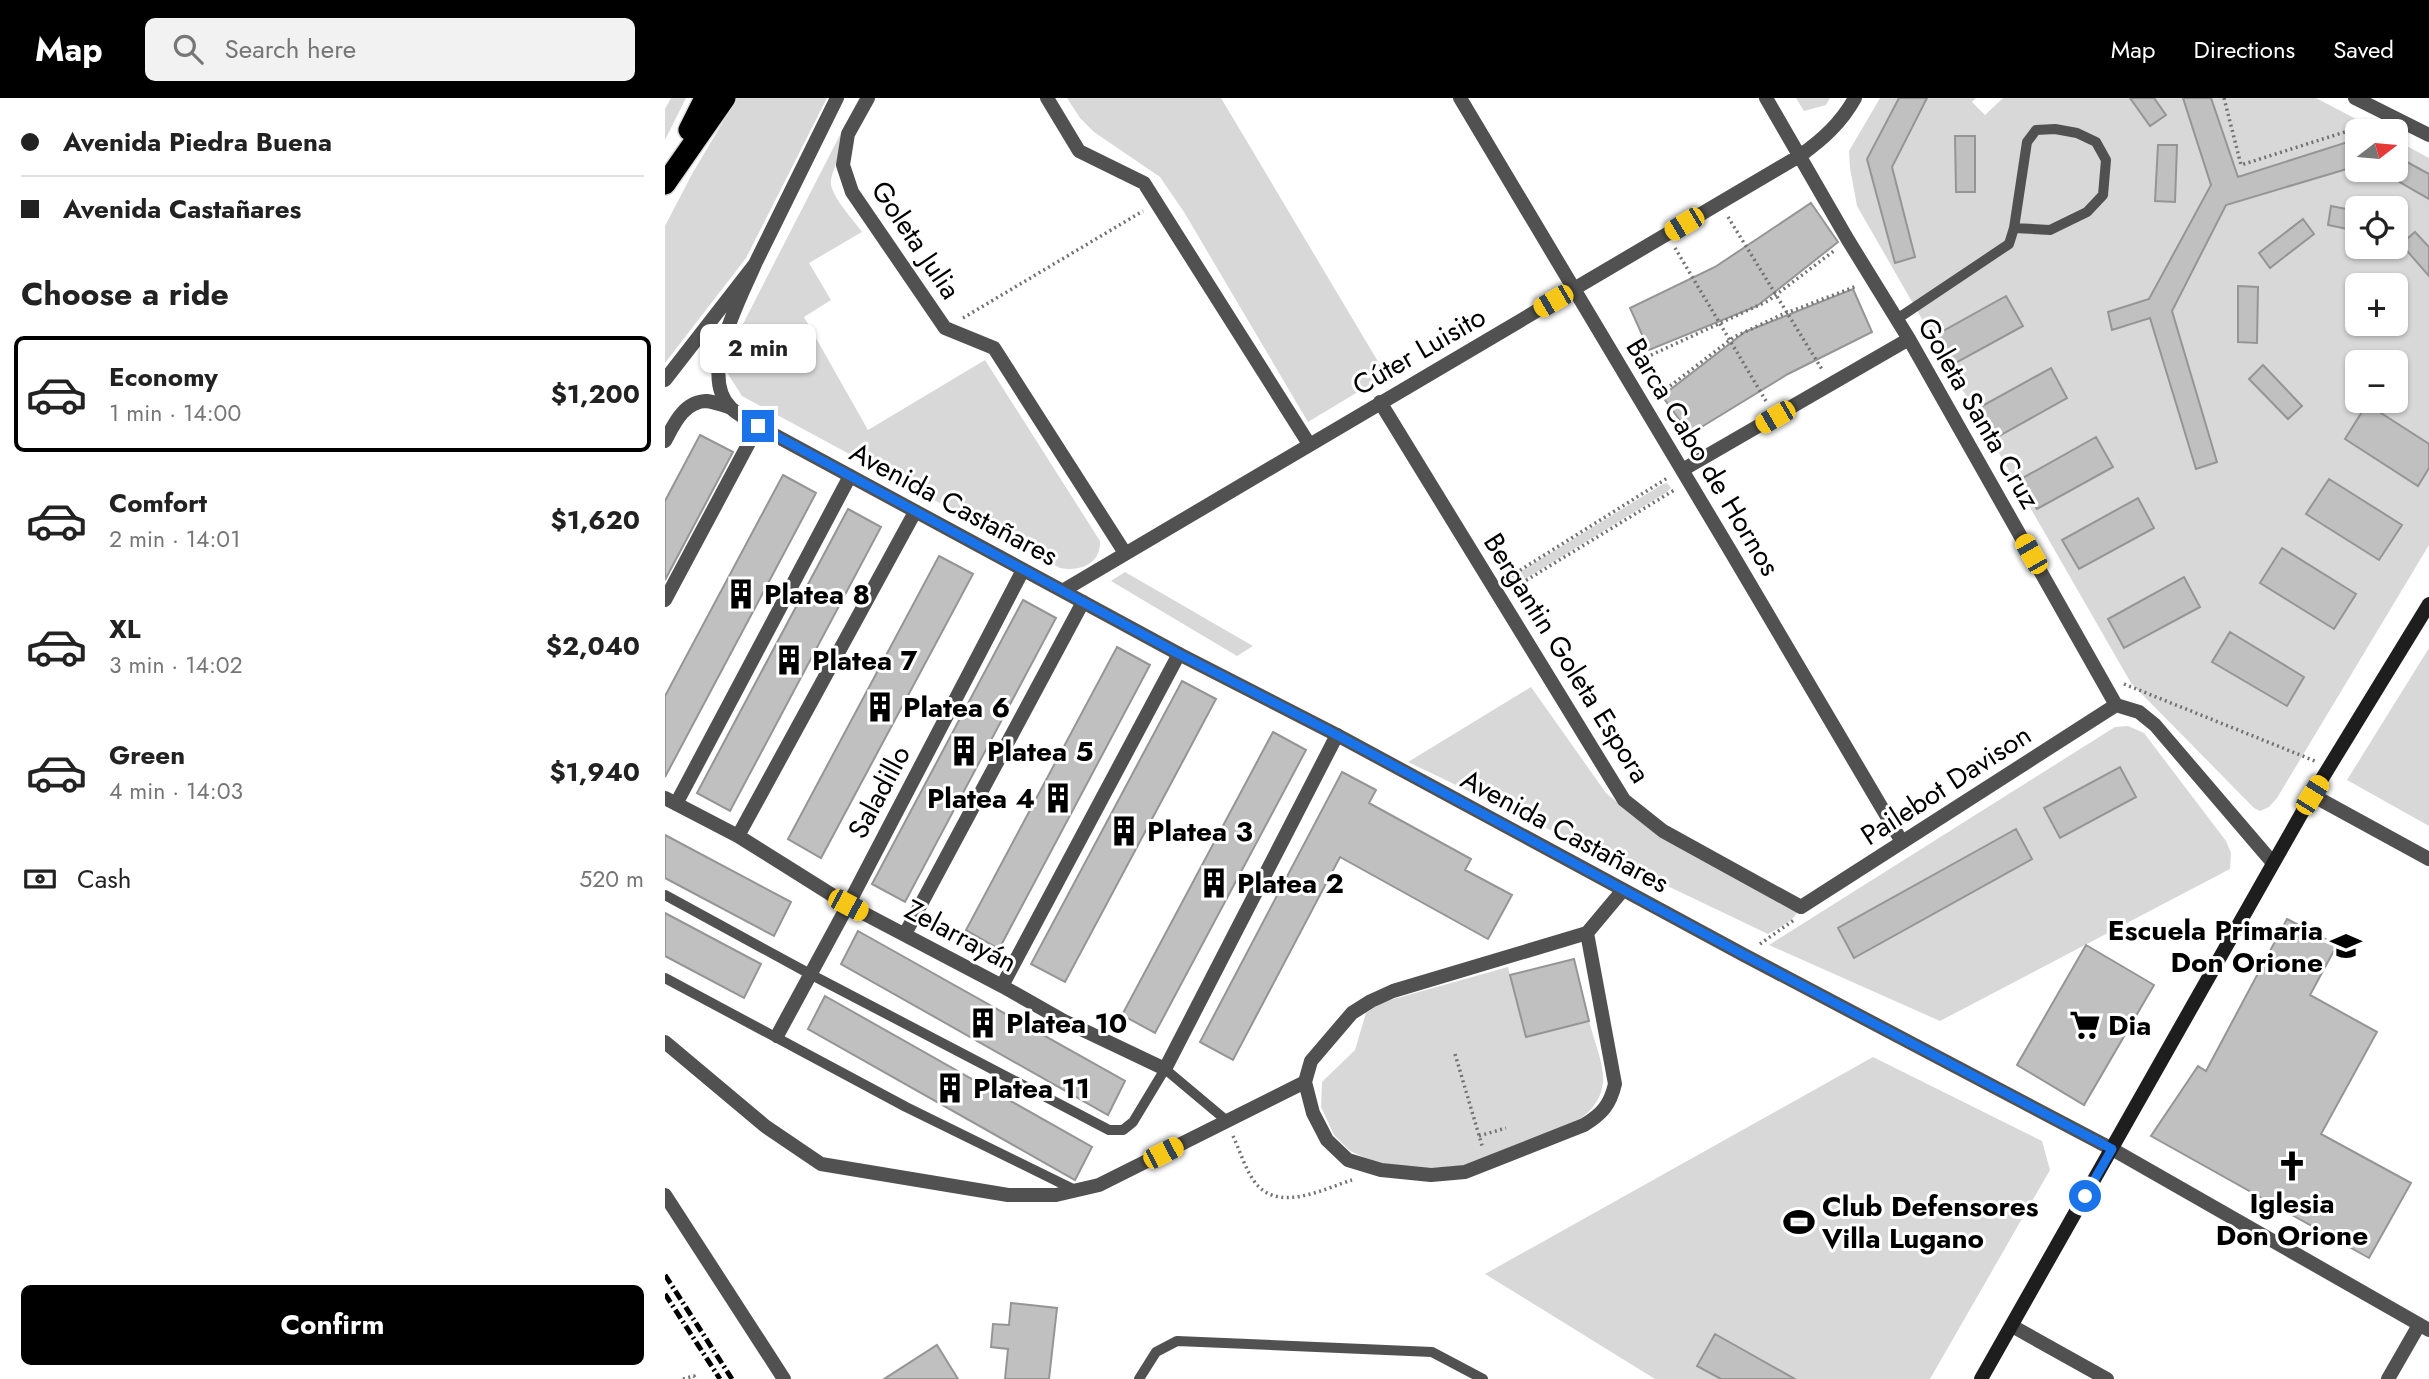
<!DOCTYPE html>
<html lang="en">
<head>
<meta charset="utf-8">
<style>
	body { margin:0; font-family:Jost,sans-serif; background:#f2f2f2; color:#222; height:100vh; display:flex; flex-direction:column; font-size:26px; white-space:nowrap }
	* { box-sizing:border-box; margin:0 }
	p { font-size:23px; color:#767676 }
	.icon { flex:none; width:38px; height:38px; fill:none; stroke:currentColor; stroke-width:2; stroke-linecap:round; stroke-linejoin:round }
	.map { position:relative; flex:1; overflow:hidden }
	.sheet { display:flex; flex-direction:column; background:#fff; width:665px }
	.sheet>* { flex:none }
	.guide { display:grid; align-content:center; height:154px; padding:0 21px; background:#fff }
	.needle { width:46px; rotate:74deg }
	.controls { position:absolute; left:1680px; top:21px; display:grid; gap:14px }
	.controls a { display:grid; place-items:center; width:63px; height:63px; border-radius:10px; background:#fff; box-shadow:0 2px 5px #0004; font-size:35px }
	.end { position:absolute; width:32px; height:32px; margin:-16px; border:9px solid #1a73e8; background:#fff; box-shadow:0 0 0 4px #fff }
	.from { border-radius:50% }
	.bubble { position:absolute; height:49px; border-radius:10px; background:#fff; box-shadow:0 2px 5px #0004; font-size:23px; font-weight:700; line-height:49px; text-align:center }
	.car { position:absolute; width:21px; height:42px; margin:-21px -10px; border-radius:9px; box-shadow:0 0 5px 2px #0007; background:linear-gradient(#f5c518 24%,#345 0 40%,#f5c518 0 76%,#345 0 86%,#f5c518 0) }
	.guide b { display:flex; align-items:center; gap:24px; height:66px; font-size:26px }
	.guide b+b { border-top:2px solid #e0e0e0 }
	.guide i { width:18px; height:18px; background:#222 }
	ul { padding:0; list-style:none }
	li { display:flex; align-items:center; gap:21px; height:116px; margin:0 14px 10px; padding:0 7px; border:4px solid transparent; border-radius:10px }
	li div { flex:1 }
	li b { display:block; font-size:26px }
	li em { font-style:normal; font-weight:700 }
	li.on { border-color:#000 }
	li>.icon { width:63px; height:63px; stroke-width:1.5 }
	h2 { padding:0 21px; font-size:32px; line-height:84px }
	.pay { display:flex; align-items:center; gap:18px; height:77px; padding:0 21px; font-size:26px }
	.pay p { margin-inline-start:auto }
	.cta { display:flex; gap:14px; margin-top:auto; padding:14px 21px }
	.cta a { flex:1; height:80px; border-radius:10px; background:#000; color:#fff; font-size:28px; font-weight:700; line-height:80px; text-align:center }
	header { display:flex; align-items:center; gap:42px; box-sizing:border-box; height:98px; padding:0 35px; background:#000; color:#fff }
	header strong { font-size:33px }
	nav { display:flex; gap:38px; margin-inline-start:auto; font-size:24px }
	.search { width:490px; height:63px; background:#f2f2f2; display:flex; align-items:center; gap:18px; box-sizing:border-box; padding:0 24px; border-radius:10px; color:#767676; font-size:26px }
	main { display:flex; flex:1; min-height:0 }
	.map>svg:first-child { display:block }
	.green { fill:#d8d8d8; fill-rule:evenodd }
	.building { fill:#c0c0c0; stroke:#959595; stroke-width:2 }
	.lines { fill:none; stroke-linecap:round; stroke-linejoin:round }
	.motorway-casing { stroke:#dbdbdb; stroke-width:24 }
	.path { stroke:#737373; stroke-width:3.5; stroke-dasharray:2 3.5; stroke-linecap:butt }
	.service { stroke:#515151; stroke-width:10 }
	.pedestrian { stroke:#515151; stroke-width:14 }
	.minor { stroke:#515151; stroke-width:14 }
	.tertiary { stroke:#515151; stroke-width:14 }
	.secondary { stroke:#1e1e1e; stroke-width:14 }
	.motorway { stroke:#000; stroke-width:21 }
	.rail { stroke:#000; stroke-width:5; stroke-dasharray:10 3.5 2 3.5; stroke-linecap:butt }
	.route { stroke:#1a73e8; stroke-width:9 }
	.labels { text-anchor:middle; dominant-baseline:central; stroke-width:6; stroke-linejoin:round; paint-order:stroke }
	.street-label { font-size:28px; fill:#000; stroke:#fff }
	.poi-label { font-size:28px; font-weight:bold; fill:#000; stroke:#fff; text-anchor:start }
</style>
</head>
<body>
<header>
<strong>Map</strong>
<div class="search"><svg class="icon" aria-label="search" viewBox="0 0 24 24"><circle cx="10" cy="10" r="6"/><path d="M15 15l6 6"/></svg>Search here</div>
<nav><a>Map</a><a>Directions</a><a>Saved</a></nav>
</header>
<main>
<section class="sheet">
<div class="guide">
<b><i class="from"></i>Avenida Piedra Buena</b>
<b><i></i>Avenida Castañares</b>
</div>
<h2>Choose a ride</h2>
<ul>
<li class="on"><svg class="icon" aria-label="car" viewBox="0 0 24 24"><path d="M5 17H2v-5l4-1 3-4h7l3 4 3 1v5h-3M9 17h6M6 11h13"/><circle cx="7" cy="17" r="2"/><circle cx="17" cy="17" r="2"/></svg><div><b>Economy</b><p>1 min · 14:00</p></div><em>$1,200</em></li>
<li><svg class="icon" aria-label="car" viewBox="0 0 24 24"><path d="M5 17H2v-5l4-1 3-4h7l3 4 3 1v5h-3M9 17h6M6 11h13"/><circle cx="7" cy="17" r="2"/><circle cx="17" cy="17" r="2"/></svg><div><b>Comfort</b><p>2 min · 14:01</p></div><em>$1,620</em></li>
<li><svg class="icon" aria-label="car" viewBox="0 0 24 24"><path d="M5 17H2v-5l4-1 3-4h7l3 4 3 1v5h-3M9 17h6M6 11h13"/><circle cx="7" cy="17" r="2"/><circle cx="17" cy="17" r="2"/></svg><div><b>XL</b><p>3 min · 14:02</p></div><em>$2,040</em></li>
<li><svg class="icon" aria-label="car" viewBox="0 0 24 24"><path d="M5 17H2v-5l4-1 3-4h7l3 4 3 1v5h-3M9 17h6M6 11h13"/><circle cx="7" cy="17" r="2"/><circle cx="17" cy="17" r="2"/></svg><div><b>Green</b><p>4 min · 14:03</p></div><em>$1,940</em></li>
</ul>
<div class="pay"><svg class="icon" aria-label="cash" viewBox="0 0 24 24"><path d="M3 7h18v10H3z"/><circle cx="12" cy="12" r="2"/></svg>Cash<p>520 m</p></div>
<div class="cta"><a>Confirm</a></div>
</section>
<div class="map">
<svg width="1764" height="1281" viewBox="0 0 1764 1281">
	<rect width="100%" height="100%" fill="#fff"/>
	<path class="green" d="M6 0H21L0 42V11Z
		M72 0H162L81 160 0 265V128L27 76Z
		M194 0H205C197 15 163 73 166 87 170 103 187 120 197 134L144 165 166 202 139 219 203 332 320 262 435 443C436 466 415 474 395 470L77 298 61 273 62 257Z
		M402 0H556L721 277 643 324 519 114 495 79 429 34 415 20Z
		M1131 0H1165L1161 7 1139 13Z
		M1215 0H1234L1202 61 1230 165 1249 159 1227 69 1262 0H1311L1307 4 1320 17 1338 0H1518L1546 87 1484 201 1443 215 1447 231 1485 220 1531 371 1552 364 1507 213 1561 107 1692 68V72H1712L1764 101V149L1750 134 1736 146 1764 178V346L1702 306 1680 341 1753 388 1764 370V447L1612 700 1604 709 1595 713 1589 710 1466 585 1192 108 1185 70 1184 53ZM1291 39 1310 94H1291ZM1493 47H1511L1490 102ZM1666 109 1692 113V110H1731V149H1692V133L1663 127ZM1638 121 1649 137 1605 170 1594 155ZM1692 187H1731V226H1692ZM1573 189H1593L1591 245 1573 244ZM1692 264H1731V303H1692ZM1598 268 1637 307 1624 321 1585 281ZM1386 271 1402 300 1327 342 1311 313ZM1431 339 1448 369 1372 410 1356 381ZM1663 381 1736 427 1715 462 1642 416ZM1473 400 1489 430 1413 471 1397 442ZM1519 479 1535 508 1459 550 1443 520ZM1596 485 1690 496 1668 531ZM1566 535 1639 580 1622 608 1548 564Z
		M1546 0H1651L1714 33H1692V41L1573 79Z
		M1731 42 1764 60V76L1731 58Z
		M1002 385 1006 390 1002 394 852 486 847 484 848 478 998 386Z
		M460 474 588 548 572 558 446 483Z
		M1764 550V728L1682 682Z
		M866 589 941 695 993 737 1133 813C1127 824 1114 830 1103 836L743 664Z
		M1463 628 1479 635 1561 743 1566 755 1565 771 1275 923 1104 847 1450 629ZM1454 669 1471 699 1395 740 1379 710ZM1351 732 1367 761 1292 803Z
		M843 869 861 939 924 923C935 965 954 992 913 1023L799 1068 762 1070 714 1066 685 1053 669 1037 656 1009 657 984 690 952 701 915 718 904Z
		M1208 959 1377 1043 1385 1072 1265 1281H990L820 1176Z"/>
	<path class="building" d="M1234 0H1262L1227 69 1250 159 1230 165 1202 61Z
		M1465 0H1489L1501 17 1485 28Z
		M1518 0H1546L1573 79 1692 41V68L1561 107 1507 213 1552 364 1531 371 1485 220 1447 232 1443 214 1484 201 1546 87Z
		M1290 38H1310V94H1291Z
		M1493 47H1512L1510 104 1490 103Z
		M1731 58 1764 76V101L1731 82Z
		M1146 105 1173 144 1092 208 984 252 965 210 1050 169Z
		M1666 108 1692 113V133L1663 127Z
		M1638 121 1649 136 1605 170 1594 155Z
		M1750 134 1764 149V178L1736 146Z
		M1573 188 1593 189 1592 245 1573 244Z
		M1188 191 1207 234 1123 276 1025 336 997 298 1080 234Z
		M1341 198 1358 228 1287 267 1271 237Z
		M1598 267 1637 308 1623 321 1584 281Z
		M1386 270 1402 300 1327 342 1310 312Z
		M1702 306 1764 346V370L1753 388 1680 341Z
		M35 337 68 354 0 482V403Z
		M1431 339 1448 369 1372 411 1356 381Z
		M118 377 151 395 0 679V598Z
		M1664 381 1737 427 1714 462 1641 416Z
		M1473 400 1489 430 1414 471 1397 442Z
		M183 411 216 429 65 713 32 695Z
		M1617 450 1691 496 1669 531 1595 485Z
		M274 458 308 476 156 760 123 741Z
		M1519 479 1535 509 1459 550 1443 521Z
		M358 502 391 520 240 804 207 786Z
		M1565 534 1639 579 1622 608 1547 564Z
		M452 549 485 567 334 851 301 832Z
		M517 583 551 601 400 884 366 866Z
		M608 634 641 652 490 935 457 917Z
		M1455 669 1471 699 1395 740 1379 710Z
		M677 674 711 692 704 705 806 761 800 772 847 797 823 841 675 759 568 962 535 944Z
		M1351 731 1367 761 1189 860 1173 830Z
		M0 737 126 804 109 838 0 780Z
		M0 815 96 866 79 900 0 858Z
		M1622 821 1672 847 1645 897 1712 934 1656 1036 1746 1085 1704 1160 1486 1038 1533 968 1541 973Z
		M193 833 460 983 443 1017 176 866Z
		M1421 847 1489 887 1419 1007 1352 967Z
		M909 861 924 923 861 939 845 877Z
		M160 898 427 1049 410 1082 143 931Z
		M346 1205 392 1210 384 1281H340L343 1251 326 1249 328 1226 344 1227Z
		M1050 1236 1130 1281H1056L1032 1268Z
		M272 1247 293 1281H219Z"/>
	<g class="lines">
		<g class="motorway-casing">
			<path id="motorway" d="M24 32 40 0
				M0 86 60 0"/>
		</g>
		<path class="path" d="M1559 0 1576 67 1705 26
			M1063 119 1158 273
			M1010 150 1101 303
			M298 220 478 113
			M971 264 1103 203 1170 152
			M992 298 1069 239 1116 217 1192 188
			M841 481 1004 379
			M847 491 1011 391
			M1459 586 1650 663
			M1095 846 1129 822
			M790 956 818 1051
			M568 1038C575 1053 580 1070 589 1083 612 1116 658 1091 687 1082
			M814 1038 841 1030
			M18 1281 29 1278 31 1281"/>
		<path class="service" d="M1390 31 1412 35 1431 44 1441 62 1438 97 1422 114 1385 132 1349 130 1362 44 1371 32Z
			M1232 221 1344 146 1349 130
			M0 797 145 876 444 1032H458L468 1024 500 971 562 1023
			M0 880 241 1009 410 1092
			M474 1281 491 1254 512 1243 767 1254 818 1281"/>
		<path class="pedestrian" d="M0 1097 119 1281"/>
		<path class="minor" d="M203 0 183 36 178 67 187 94 280 230 329 250 460 455
			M382 0 414 53 479 85 644 346
			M795 0C944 248 1091 495 1237 744
			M1101 0 1183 142 1244 241 1451 607 1474 614 1490 627 1608 765
			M1690 0 1764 37
			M715 304 959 702 998 733 1136 809 1451 607
			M0 343C9 326 19 303 42 303 49 304 58 307 64 309
			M1019 371 1244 241
			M399 492 1136 57C1158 41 1176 25 1190 0
			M0 502 93 328
			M1647 697 1764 761
			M0 700 73 738 183 807 337 888 399 923 500 971 672 637
			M11 706 185 378
			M73 738 250 414
			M240 836 418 504
			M337 888 514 556
			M112 938 183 807 358 472
			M0 944 100 1028 156 1066 343 1097H391L434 1087 640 984 646 963 687 915 706 903 728 893 922 835 958 792
			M640 984 648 1015 662 1042 683 1062 716 1072 766 1077 800 1074 919 1027C937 1016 945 1007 950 986L922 835
			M1347 1228 1442 1281
			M1723 1281 1754 1227"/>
		<path class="tertiary" d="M90 166C76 200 32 277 66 310 73 317 84 322 93 328L514 556 672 637 1079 857 1447 1051 1764 1232
			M0 282 90 166 172 0"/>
		<path class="secondary" d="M1316 1281 1647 697 1764 506"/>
		<use href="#motorway" class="motorway"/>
		<path class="rail" d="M0 1177 67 1281
			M0 1196 55 1281"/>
	</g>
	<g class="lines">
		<path class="route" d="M93 328 514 556 672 637 1079 857 1447 1051 1420 1098"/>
	</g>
	<defs>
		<g id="building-bare" transform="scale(2.415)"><path d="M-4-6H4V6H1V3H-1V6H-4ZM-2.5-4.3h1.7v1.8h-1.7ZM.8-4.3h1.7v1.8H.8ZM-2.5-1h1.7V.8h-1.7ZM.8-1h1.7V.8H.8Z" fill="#000" stroke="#fff" stroke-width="2.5" paint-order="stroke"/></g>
		<g id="school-bare" transform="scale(2.415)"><path d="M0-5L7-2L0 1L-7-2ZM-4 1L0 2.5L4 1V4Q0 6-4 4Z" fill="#000" stroke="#fff" stroke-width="2.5" paint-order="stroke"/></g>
		<g id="supermarket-bare" transform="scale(2.415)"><path d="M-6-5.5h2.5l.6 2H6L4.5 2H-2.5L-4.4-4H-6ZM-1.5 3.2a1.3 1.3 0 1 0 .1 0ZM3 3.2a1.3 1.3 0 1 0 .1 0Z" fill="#000" stroke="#fff" stroke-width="2.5" paint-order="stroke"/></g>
		<g id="church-bare" transform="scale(2.415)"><path d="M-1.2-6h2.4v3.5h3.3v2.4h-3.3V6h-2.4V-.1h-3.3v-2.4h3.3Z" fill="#000" stroke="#fff" stroke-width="2.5" paint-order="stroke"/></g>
		<g id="stadium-bare" transform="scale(2.415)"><path d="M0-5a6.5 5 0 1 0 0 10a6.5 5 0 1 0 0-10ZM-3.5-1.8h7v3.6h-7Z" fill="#000" stroke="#fff" stroke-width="2.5" paint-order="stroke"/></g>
	</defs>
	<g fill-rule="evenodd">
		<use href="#building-bare" x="76" y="496"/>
		<use href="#building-bare" x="124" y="562"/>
		<use href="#building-bare" x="215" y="609"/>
		<use href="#building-bare" x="299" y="653"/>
		<use href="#building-bare" x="393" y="700"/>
		<use href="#building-bare" x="459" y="733"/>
		<use href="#building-bare" x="549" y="785"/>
		<use href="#school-bare" x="1681" y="848"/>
		<use href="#building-bare" x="318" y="925"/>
		<use href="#supermarket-bare" x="1420" y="927"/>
		<use href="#building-bare" x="285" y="990"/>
		<use href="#church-bare" x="1627" y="1068"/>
		<use href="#stadium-bare" x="1134" y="1124"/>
	</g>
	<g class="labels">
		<g class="street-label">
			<text transform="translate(251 142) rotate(56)">Goleta Julia</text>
			<text transform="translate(754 253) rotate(-30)">Cúter Luisito</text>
			<text transform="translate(1314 315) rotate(60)">Goleta Santa Cruz</text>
			<text transform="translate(1038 359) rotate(59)">Barca Cabo de Hornos</text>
			<text transform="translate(289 406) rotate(28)">Avenida Castañares</text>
			<text transform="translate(902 560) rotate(58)">Bergantin Goleta Espora</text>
			<text transform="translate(1281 687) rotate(-33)">Pailebot Davison</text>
			<text transform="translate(214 694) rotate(-62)">Saladillo</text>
			<text transform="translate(900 733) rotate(28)">Avenida Castañares</text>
			<text transform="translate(296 838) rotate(28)">Zelarrayán</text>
		</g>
		<g class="poi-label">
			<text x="99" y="496">Platea 8</text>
			<text x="147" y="562">Platea 7</text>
			<text x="238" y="609">Platea 6</text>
			<text x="322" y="653">Platea 5</text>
			<text x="370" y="700" text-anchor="end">Platea 4</text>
			<text x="482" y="733">Platea 3</text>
			<text x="572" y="785">Platea 2</text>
			<text x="1658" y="832" text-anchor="end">Escuela Primaria<tspan x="1658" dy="32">Don Orione</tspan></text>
			<text x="341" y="925">Platea 10</text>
			<text x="1443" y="927">Dia</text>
			<text x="308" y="990">Platea 11</text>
			<text x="1627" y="1105" text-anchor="middle">Iglesia<tspan x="1627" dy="32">Don Orione</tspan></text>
			<text x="1157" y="1108">Club Defensores<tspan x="1157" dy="32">Villa Lugano</tspan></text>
		</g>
	</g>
</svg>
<div class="controls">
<a><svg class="needle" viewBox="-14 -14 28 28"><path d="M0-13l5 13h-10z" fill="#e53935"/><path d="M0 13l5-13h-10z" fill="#767676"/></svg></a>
<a><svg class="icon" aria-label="locate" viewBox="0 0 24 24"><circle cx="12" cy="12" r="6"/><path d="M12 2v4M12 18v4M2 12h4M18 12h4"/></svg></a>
<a>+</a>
<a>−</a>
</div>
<i class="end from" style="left:1420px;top:1098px"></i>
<i class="end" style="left:93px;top:328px"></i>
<div class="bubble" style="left:35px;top:226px;width:116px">2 min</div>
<i class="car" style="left:1019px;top:126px;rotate:239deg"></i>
<i class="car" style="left:888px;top:203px;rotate:240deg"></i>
<i class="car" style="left:1110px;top:319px;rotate:240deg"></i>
<i class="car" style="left:1366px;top:456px;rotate:330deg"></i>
<i class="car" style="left:1647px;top:697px;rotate:32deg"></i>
<i class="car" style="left:183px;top:807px;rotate:118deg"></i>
<i class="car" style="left:498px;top:1055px;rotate:63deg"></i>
</div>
</main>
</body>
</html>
